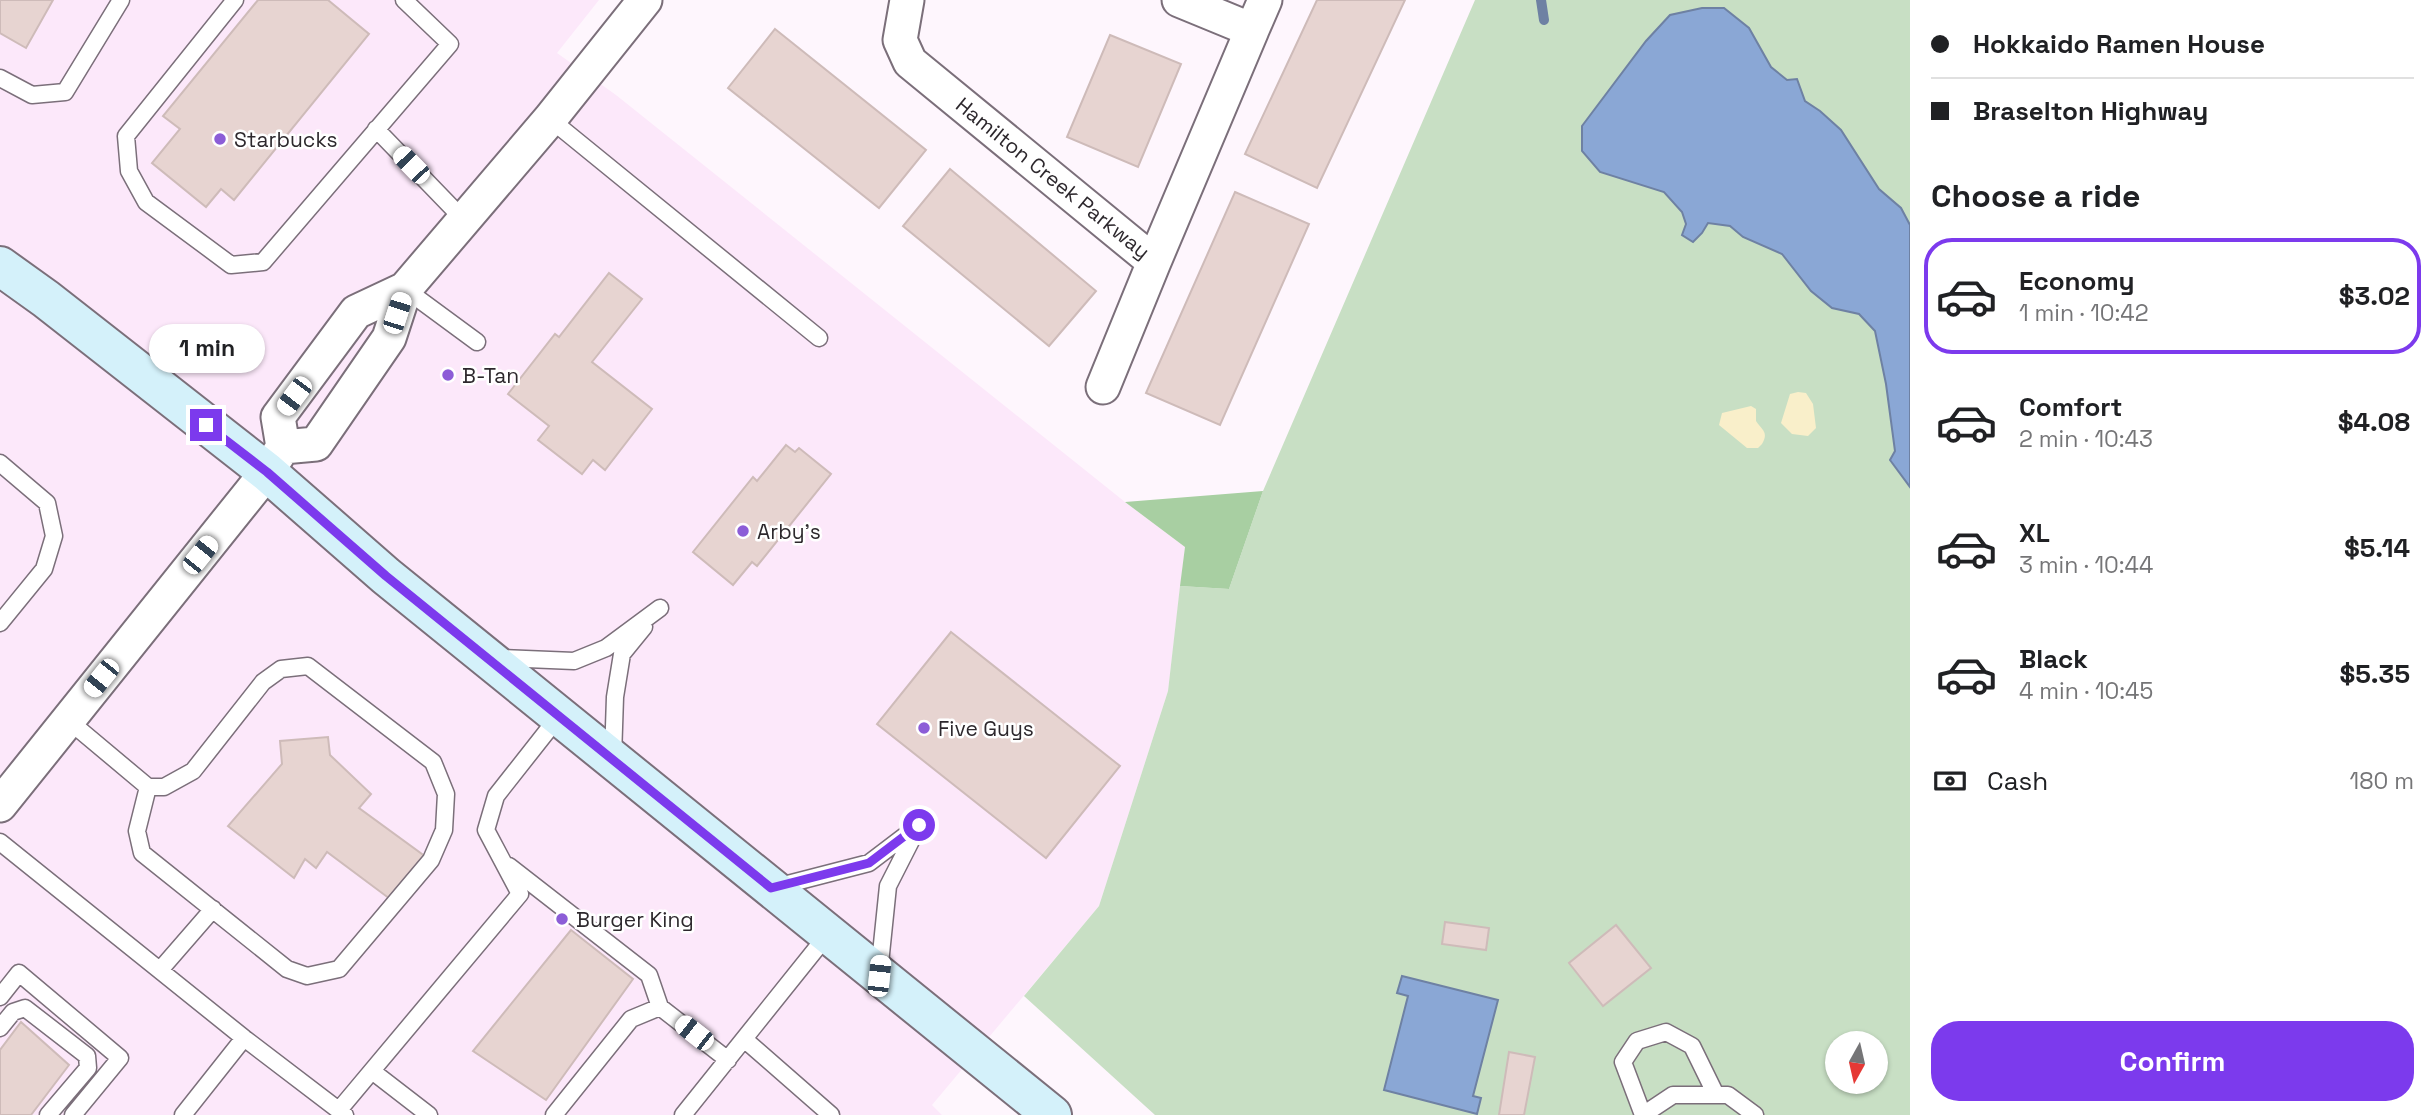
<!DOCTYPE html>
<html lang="en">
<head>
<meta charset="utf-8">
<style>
	body { margin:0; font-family:"Space Grotesk",sans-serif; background:#f2f2f2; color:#202124; height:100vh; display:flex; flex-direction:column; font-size:26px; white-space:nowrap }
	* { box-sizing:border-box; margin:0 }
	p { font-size:23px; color:#757577 }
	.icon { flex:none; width:38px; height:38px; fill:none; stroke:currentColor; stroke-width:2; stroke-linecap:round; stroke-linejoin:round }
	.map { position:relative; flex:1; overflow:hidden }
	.drawer { display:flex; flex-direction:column; background:#fff; width:525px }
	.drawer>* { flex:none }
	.guide { display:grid; align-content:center; height:154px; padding:0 21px; background:#fff }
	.needle { width:46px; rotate:188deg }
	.controls { position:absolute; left:1825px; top:1031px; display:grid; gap:14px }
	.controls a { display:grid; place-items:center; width:63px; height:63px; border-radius:50%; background:#fff; box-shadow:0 2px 5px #0004; font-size:35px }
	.end { position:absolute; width:32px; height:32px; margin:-16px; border:9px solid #7c3aed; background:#fff; box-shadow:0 0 0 4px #fff }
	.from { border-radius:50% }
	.bubble { position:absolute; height:49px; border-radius:24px; background:#fff; box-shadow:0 2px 5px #0004; font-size:23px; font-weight:600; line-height:49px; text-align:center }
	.car { position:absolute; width:21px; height:42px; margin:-21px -10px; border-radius:9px; box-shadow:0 0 5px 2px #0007; background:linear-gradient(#fff 24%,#345 0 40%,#fff 0 76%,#345 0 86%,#fff 0) }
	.guide b { display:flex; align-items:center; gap:24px; height:66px; font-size:26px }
	.guide b+b { border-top:2px solid #e0e0e0 }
	.guide i { width:18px; height:18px; background:#202124 }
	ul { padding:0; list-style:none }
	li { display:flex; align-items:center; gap:21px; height:116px; margin:0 14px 10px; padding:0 7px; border:4px solid transparent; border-radius:28px }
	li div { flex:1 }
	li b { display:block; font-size:26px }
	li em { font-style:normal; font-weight:600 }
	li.on { border-color:#7c3aed }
	li>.icon { width:63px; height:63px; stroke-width:1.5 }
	h2 { padding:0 21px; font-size:32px; line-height:84px }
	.pay { display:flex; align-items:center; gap:18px; height:77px; padding:0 21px; font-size:26px }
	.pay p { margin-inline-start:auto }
	.action { display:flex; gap:14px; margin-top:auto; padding:14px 21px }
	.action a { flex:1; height:80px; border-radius:28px; background:#7c3aed; color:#fff; font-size:28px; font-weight:600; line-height:80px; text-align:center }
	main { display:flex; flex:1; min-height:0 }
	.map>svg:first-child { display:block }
	.built { fill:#fce8fa }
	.green { fill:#c8dfc4; fill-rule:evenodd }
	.forest { fill:#a8cfa2 }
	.sand { fill:#f9efca }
	.water { fill:#8aa7d5; stroke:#6e81a3; stroke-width:2 }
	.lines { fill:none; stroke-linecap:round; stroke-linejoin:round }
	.stream { stroke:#6e81a3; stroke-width:10 }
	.building { fill:#e7d4d1; stroke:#cebbb9; stroke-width:2 }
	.lane-casing { stroke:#7b6f7a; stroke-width:19 }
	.street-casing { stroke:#7b6f7a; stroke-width:37 }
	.secondary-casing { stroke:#7b6f7a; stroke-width:42 }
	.lane { stroke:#fff; stroke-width:16 }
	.street { stroke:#fff; stroke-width:33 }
	.secondary { stroke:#d4f1fa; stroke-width:38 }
	.route { stroke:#7c3aed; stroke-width:9 }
	.poi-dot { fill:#8c5dd7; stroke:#fff; stroke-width:2.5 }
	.labels { text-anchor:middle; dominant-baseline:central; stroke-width:5; stroke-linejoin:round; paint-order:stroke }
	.poi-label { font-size:21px; fill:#2d282d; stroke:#fff; text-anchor:start }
	.street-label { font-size:21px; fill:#2d282d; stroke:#fff }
</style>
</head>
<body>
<main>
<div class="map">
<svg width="1910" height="1115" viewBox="0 0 1910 1115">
	<rect width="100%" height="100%" fill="#fef6fd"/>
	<path class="built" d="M0 0H599L557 53 616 95 1125 502 1185 547 1168 691 1099 906 932 1105 942 1115H0Z"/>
	<path class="green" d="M1475 0H1910V1115H1155L1024 996 1099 906 1168 691 1180 586 1229 589 1263 491ZM1838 1043H1876V1082H1838Z"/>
	<path class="forest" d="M1263 491 1229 589 1180 586 1185 547 1125 502Z"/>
	<path class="sand" d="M1798 392 1806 393 1813 404 1816 428 1808 436 1792 434 1781 423 1790 394Z
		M1751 406 1756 409V421C1762 430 1769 432 1762 444L1758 448H1747L1719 425 1722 413Z"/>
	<path class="water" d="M1702 8H1724L1749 28 1771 67 1787 80 1797 79 1805 101 1820 111 1841 130 1879 189 1901 208 1910 225V487L1890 460 1895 451 1886 384 1875 331 1859 314 1832 308 1811 291 1782 254 1743 237 1730 226 1708 223 1702 233 1693 242 1682 235 1686 224 1682 212 1664 192 1600 172 1582 151V126L1646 41 1670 15Z
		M1402 976 1498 1000 1473 1096 1481 1098 1477 1114 1384 1090 1408 996 1397 993Z"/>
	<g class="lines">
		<path class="stream" d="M1541 0 1544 20"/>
	</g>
	<path class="building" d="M0 0H53L26 48 0 33Z
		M258 0H328L369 34 234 200 221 189 206 207 152 163 180 129 163 116Z
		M1317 0H1405L1317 188 1245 154Z
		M775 29 926 150 879 208 728 88Z
		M1110 35 1181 64 1138 167 1067 137Z
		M950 169 1096 291 1049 346 903 226Z
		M1235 192 1309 224 1220 425 1146 393Z
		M609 273 642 299 592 362 652 409 605 470 593 460 582 474 538 440 549 426 508 394 555 334 559 337Z
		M786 445 795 452 799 448 831 474 757 566 752 562 733 585 693 552 753 477 757 481Z
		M951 632 1120 766 1046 858 877 724Z
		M328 737 330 755 371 794 359 808 426 857 390 899 327 852 316 868 305 859 294 878 228 826 282 764 280 741Z
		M1445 922 1489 928 1486 950 1442 944Z
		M1616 925 1651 968 1603 1006 1569 963Z
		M571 930 633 979 546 1100 473 1051Z
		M21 1022 69 1065 31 1115H0V1050Z
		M1509 1052 1535 1057 1524 1115H1499Z"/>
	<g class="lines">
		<g class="lane-casing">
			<path id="lane" d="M235 0 126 136 129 171 146 202 231 265 263 262 450 44 404 0
				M0 78 32 95 65 92 121 0
				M550 119 819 338
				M376 129 463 219
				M405 289 477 342
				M0 463 47 503 54 536 44 569 0 623
				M499 658 574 661 606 648 660 608
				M68 720 148 787H164L193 771 263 682 281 669 308 666 433 762 446 794 444 830 431 860 339 969 307 976 287 969 142 853 137 831 148 787
				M613 757 615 697 622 654 644 627
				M0 842 244 1038 183 1115
				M509 866 649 975 660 1007
				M776 887 869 863 919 825
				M160 970 213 909
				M879 973 888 886 916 831
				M0 997 19 973 120 1058 73 1115
				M0 1028 13 1012 25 1008 87 1056 88 1068 48 1115
				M244 1038 345 1115
				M744 1039 831 1115
				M372 1071 429 1115
				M339 1110 520 894 486 830 496 796 559 716
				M554 1115 631 1019 660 1007 728 1060
				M683 1115 828 934
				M1643 1115 1623 1062 1637 1041 1666 1032 1692 1046 1716 1095
				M1643 1115 1673 1095H1728L1755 1115"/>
		</g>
		<g class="street-casing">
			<path id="street" d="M907 0 900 40 910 62 1154 262 1252 30 1179 0
				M1252 30 1265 0
				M1103 387 1154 262
				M283 447 316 444 389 338 405 289 550 119 645 0
				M0 805 267 472 283 447 278 417 356 312 405 289"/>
		</g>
		<g class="secondary-casing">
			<path id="secondary" d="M0 266 46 299 267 472 386 576 1052 1115"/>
		</g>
		<use href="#lane" class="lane"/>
		<use href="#street" class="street"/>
		<use href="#secondary" class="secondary"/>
	</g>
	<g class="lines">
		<path class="route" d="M206 425 267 472 386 576 771 888 869 863 919 825"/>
	</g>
	<g class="poi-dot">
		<circle cx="220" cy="139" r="7"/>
		<circle cx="448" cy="375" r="7"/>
		<circle cx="743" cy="531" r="7"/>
		<circle cx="924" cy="728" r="7"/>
		<circle cx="562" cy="919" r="7"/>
	</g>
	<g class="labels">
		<g class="poi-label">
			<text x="234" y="139">Starbucks</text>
			<text x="462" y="375">B-Tan</text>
			<text x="757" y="531">Arby's</text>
			<text x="938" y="728">Five Guys</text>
			<text x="576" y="919">Burger King</text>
		</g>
		<g class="street-label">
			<text transform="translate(1053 178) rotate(39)">Hamilton Creek Parkway</text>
		</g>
	</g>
</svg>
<div class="controls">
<a><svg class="needle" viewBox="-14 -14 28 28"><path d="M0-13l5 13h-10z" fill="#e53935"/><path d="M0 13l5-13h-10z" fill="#757577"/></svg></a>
</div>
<i class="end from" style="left:919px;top:825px"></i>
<i class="end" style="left:206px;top:425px"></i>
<div class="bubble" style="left:149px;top:324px;width:116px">1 min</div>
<i class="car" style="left:411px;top:165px;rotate:316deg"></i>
<i class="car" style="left:397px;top:313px;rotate:18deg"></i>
<i class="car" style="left:294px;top:396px;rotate:217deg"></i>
<i class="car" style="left:200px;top:555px;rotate:39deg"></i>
<i class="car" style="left:101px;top:678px;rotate:219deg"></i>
<i class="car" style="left:879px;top:976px;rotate:6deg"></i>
<i class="car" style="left:694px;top:1033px;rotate:308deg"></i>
</div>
<section class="drawer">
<div class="guide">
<b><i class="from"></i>Hokkaido Ramen House</b>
<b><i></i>Braselton Highway</b>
</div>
<h2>Choose a ride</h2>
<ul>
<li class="on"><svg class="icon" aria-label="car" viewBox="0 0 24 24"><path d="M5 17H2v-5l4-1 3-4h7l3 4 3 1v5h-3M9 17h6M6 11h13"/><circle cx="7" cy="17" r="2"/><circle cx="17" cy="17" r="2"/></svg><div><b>Economy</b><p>1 min · 10:42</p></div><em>$3.02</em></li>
<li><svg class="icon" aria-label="car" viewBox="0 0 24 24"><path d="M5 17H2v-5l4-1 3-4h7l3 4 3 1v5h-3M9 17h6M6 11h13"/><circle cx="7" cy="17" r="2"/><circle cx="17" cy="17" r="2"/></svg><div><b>Comfort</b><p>2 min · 10:43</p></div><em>$4.08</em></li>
<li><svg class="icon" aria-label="car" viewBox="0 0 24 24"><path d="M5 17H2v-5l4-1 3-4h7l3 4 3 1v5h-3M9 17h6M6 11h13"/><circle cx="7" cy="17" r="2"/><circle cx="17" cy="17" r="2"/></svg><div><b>XL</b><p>3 min · 10:44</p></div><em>$5.14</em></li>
<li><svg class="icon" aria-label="car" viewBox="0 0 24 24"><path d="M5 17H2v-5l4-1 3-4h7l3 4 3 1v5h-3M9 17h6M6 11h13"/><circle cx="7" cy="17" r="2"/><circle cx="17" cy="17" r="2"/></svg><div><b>Black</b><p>4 min · 10:45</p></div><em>$5.35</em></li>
</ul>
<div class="pay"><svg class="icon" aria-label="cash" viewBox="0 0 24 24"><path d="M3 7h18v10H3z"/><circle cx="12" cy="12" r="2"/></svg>Cash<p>180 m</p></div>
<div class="action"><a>Confirm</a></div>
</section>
</main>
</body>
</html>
